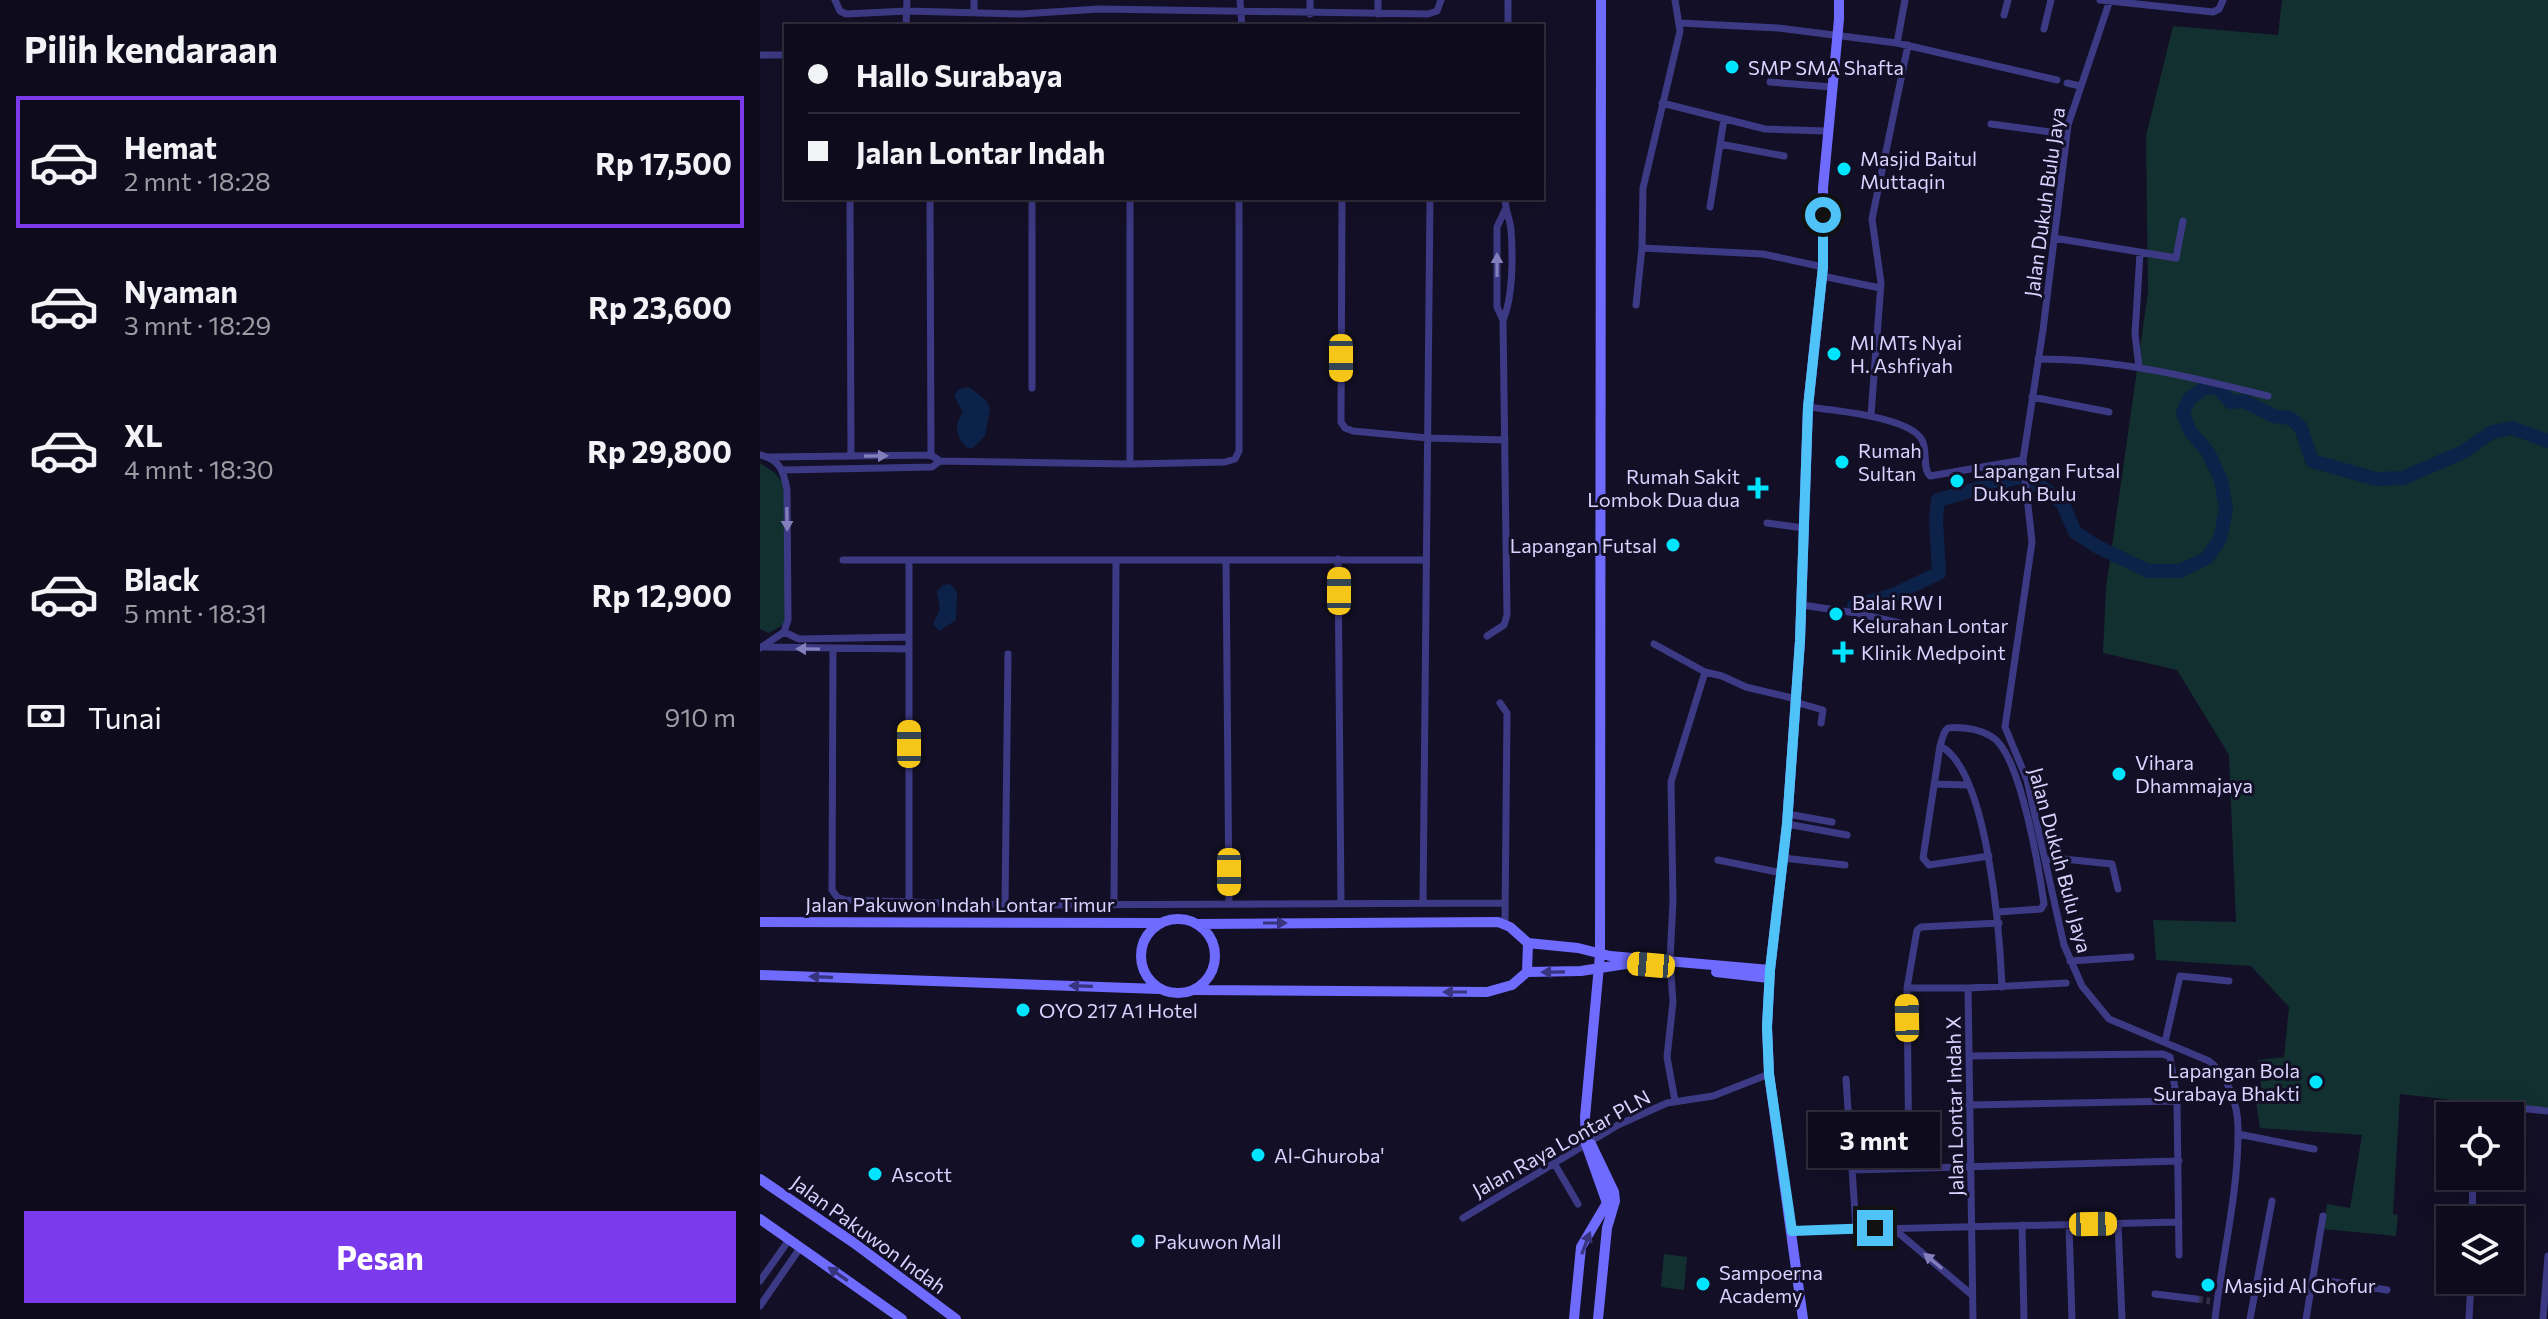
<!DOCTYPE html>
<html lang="id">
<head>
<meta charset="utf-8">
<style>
	body { margin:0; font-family:Commissioner,sans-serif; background:#171425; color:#f1f3f6; height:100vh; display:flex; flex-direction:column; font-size:30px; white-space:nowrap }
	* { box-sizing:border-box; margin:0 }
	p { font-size:26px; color:#9b9ba3 }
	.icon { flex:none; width:44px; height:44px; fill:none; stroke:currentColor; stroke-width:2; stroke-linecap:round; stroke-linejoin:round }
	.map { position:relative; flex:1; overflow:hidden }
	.drawer { display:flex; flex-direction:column; background:#0e0b1c; width:760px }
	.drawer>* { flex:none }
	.hud { position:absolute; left:24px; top:24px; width:760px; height:176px; border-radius:0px; box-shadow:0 8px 32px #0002,0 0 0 2px #2e2b3b; display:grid; align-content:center; height:176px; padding:0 24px; background:#0e0b1c }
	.fabs { position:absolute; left:1676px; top:1102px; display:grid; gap:16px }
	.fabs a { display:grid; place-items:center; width:88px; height:88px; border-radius:0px; background:#0e0b1c; box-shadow:0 8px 32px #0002,0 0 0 2px #2e2b3b; font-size:40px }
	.end { position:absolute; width:36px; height:36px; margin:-18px; border:10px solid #4fc3f7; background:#111; box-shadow:0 0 0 4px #111 }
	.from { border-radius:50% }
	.bubble { position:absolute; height:56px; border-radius:0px; background:#0e0b1c; box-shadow:0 8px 32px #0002,0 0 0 2px #2e2b3b; font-size:26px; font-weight:700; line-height:56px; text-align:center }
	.car { position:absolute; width:24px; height:48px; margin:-24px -12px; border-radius:10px; box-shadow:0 0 6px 2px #0007; background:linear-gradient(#f5c518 24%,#345 0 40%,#f5c518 0 76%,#345 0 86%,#f5c518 0) }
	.hud b { display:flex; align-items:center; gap:28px; height:76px; font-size:30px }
	.hud b+b { border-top:2px solid #2e2b3b }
	.hud i { width:20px; height:20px; background:#f1f3f6 }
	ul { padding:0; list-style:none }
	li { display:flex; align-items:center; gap:24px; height:132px; margin:0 16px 12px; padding:0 8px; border:4px solid transparent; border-radius:0px }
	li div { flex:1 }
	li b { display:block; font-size:30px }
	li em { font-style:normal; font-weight:700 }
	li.current { border-color:#7c3aed }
	li>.icon { width:72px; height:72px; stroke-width:1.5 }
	h2 { padding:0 24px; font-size:36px; line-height:96px }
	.pay { display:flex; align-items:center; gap:20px; height:88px; padding:0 24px; font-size:30px }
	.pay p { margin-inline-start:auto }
	.button { display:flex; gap:16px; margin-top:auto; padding:16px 24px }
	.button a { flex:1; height:92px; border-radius:0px; background:#7c3aed; color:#fff; font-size:32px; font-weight:700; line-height:92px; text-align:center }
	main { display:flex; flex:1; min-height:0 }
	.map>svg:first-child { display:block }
	.green { fill:#12302f }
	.water { fill:#0c2248 }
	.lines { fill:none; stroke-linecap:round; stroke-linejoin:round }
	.river { stroke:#0c2248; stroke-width:14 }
	.street-tunnel { stroke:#312d47; stroke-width:7; stroke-dasharray:7 3.5; stroke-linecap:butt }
	.street { stroke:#3d3a85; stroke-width:7 }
	.secondary { stroke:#6f6bff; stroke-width:10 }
	.oneway { fill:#837fbc }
	.oneway2 { fill:#38347d }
	.route { stroke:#4fc3f7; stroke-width:10 }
	.poi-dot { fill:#00e5ff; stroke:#130f26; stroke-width:3 }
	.labels { text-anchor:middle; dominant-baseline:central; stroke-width:6; stroke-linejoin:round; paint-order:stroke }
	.poi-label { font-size:20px; fill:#d9d4ff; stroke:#130f26; text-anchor:start }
	.street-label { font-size:20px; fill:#d9d4ff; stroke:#130f26 }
</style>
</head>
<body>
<main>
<section class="drawer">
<h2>Pilih kendaraan</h2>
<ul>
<li class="current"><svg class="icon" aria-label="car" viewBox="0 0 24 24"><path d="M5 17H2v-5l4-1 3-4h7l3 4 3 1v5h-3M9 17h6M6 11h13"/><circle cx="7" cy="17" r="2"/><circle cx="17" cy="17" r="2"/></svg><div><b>Hemat</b><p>2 mnt · 18:28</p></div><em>Rp 17,500</em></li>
<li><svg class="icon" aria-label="car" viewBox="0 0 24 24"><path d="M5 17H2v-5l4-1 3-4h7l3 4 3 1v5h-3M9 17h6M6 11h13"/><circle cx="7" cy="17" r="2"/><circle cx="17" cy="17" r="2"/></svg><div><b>Nyaman</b><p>3 mnt · 18:29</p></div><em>Rp 23,600</em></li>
<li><svg class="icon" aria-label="car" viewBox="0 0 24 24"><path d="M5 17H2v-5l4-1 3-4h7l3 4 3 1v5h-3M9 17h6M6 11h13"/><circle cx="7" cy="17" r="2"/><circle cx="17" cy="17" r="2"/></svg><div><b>XL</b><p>4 mnt · 18:30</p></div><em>Rp 29,800</em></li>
<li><svg class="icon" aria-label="car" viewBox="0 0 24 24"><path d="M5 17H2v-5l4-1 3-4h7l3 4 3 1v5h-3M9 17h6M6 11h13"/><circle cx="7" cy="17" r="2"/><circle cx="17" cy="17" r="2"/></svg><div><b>Black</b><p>5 mnt · 18:31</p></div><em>Rp 12,900</em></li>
</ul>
<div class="pay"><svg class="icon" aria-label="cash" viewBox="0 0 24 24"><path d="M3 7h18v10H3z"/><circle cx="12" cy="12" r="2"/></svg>Tunai<p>910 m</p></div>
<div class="button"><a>Pesan</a></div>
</section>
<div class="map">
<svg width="1788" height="1319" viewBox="0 0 1788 1319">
	<rect width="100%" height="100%" fill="#130f26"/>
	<path class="green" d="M1522 0H1788V1111L1640 1094 1633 1214 1638 1215 1636 1236 1563 1229 1567 1204 1590 1208 1602 1135 1500 1128 1495 1094H1502L1498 1060 1524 1057 1529 1007 1491 966 1396 960 1393 920 1476 922 1469 755 1417 670 1343 653 1346 588 1388 292 1386 136 1413 26 1518 35Z
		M0 463 15 473 25 485V618L23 625 9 633 0 629Z
		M904 1254 927 1257 924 1290 901 1287Z"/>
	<path class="water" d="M209 387 226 400 230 409 225 436 213 448H208C196 439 193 425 203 413L194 395 199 389Z
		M190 584 197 592 196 620 179 631 173 624 180 610 177 591 183 585Z"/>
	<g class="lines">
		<path class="river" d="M1094 606 1133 595 1179 573 1176 519 1178 500 1259 477 1283 488 1302 502 1315 532 1336 546 1388 571H1420L1447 558 1460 539 1466 509 1461 480 1448 452 1430 431 1423 413 1429 399 1446 387 1458 388 1470 402 1484 401 1514 416 1530 418 1541 428 1552 461 1616 479 1643 478 1703 452 1732 432 1752 428 1788 441"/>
		<path class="street-tunnel" d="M1436 1299 1450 1301"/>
		<path class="street" d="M75 0 80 11 86 14 147 11 261 14 339 9 668 14 677 11 681 0
			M480 0 482 26
			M618 0V14
			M748 0V26
			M1340 0 1453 12 1459 9 1463 0
			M1350 0 1308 125 1283 330 1263 460 1272 542 1245 727 1267 780 1304 945 1322 986 1349 1019 1449 1061C1468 1075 1478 1105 1478 1128 1479 1191 1462 1256 1455 1319
			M214 13V0
			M550 14V0
			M1244 15 1248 0
			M920 23 1018 28 1137 43 1297 80
			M146 26 147 0
			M1284 29 1291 0
			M1137 43 1145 0
			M0 55H26
			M1010 82 1072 87
			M1307 83 1320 86
			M902 103 1005 129 1067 131
			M1231 124 1306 134
			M960 144 1024 156
			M90 198 91 456
			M170 198 171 456
			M272 198V388
			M582 198 581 422 585 428 593 431 668 438 745 440
			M950 207 964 119
			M1294 238 1416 258 1423 221
			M882 248 1003 254 1063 267
			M1062 276 1120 288
			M876 305 882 248 883 188 920 31 915 0
			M743 320C753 298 753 255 751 230 750 218 745 210 745 198
			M1278 359C1357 359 1432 377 1508 396
			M1379 367 1375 334 1380 253
			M1272 397 1349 412
			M1048 407C1072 410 1150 417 1162 440 1168 451 1162 468 1170 476L1263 460
			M1111 415 1121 283 1112 219 1148 45
			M0 455C20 459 24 472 27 490L28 620 24 632 0 648
			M10 457 171 455 180 461 172 467 23 470
			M180 461 370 464 465 462 475 459 479 451V198
			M370 464V198
			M1007 523 1044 528
			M578 559 581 903
			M83 560H666
			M149 560V902
			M466 560 469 903
			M1042 605 1096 613 1179 632
			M24 632 39 639 149 637
			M727 636 744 625 747 615 743 320 737 307V227L745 210
			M894 644 945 672 962 676 986 687 1036 699
			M4 647 149 649
			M73 649 72 890 77 897 85 900 245 905 745 903
			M1035 702 1063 710 1061 723
			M740 703 747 713 745 921H740
			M1180 746C1228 769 1240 937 1242 987
			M1174 784 1208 785
			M1028 814 1072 822
			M1027 824 1087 835
			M1229 856 1169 865 1163 858 1180 746C1186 727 1184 726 1204 728 1215 729 1230 733 1238 742 1262 768 1279 868 1284 904L1281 909 1238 912
			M1023 858 1085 865
			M958 860 1022 873
			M1286 860 1294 858 1352 864 1358 889
			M354 903 356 560
			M663 903 670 198
			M245 905 248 654
			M1310 961 1371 957
			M1147 988H1208L1306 983
			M1208 988 1213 1319
			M1405 1042 1420 976 1469 981
			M1209 1056 1403 1054 1410 1057 1417 1101 1419 1255
			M1086 1079 1096 1229
			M915 1101 907 1057 913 1002 910 960 913 901 911 782 945 672
			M1209 1105 1417 1101
			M1717 1116 1719 1104 1788 1111
			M1478 1134 1554 1149
			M794 1163 818 1204
			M1149 1168 1147 988 1157 930 1161 927 1239 923
			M1092 1170 1419 1161
			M703 1218 858 1125 907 1103 953 1096 1009 1074
			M1712 1220 1713 1176
			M1358 1224 1362 1319
			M1262 1225 1264 1319
			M1309 1225 1312 1319
			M1134 1229 1212 1295
			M1032 1231 1419 1222
			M1554 1279 1627 1290
			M0 1281 29 1240
			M1395 1294 1436 1299
			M0 1306 40 1248
			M1490 1319 1512 1201
			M1546 1319 1563 1216
			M1709 1319 1711 1280
			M1783 1319 1788 1256"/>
		<path class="secondary" d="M381 956a37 37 0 1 1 74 0a37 37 0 1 1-74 0Z
			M0 922 401 923
			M437 924 738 922 750 927 768 943 818 948 850 956 1010 970
			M767 972 768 943
			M956 972 1009 978
			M0 975 399 989
			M435 990 727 992 752 985 767 972 821 971 872 963
			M831 1144 854 1192 855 1201 847 1228 838 1319
			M0 1179 94 1243 196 1319
			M0 1219 142 1319
			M814 1319 821 1247 847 1203 826 1144 825 1117 840 955 841 0
			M1043 1319 1009 1074 1007 1027 1010 970 1027 824 1040 641 1048 407 1063 267V188L1079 19V0"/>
	</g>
	<defs><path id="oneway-solid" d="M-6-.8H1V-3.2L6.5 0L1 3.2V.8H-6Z" transform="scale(2)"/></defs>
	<g class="oneway">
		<use href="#oneway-solid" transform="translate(737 265) rotate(-90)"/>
		<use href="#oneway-solid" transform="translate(116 456) rotate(-1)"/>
		<use href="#oneway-solid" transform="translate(27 519) rotate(89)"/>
		<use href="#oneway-solid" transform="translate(48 649) rotate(-179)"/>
		<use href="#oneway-solid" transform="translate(1173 1261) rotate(-140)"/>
	</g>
	<g class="oneway2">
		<use href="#oneway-solid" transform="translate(515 923)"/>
		<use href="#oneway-solid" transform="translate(793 972) rotate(179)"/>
		<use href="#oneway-solid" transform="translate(61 977) rotate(-178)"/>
		<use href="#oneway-solid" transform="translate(321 986) rotate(-178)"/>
		<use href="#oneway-solid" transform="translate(695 992) rotate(180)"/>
		<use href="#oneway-solid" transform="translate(826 1243) rotate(-69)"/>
		<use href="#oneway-solid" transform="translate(78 1274) rotate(-145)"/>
	</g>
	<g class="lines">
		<path class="route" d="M1063 215V267L1048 407 1040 641 1027 824 1010 970 1007 1027 1009 1074 1032 1231 1115 1228"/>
	</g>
	<g class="poi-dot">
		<circle cx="972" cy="67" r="8"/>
		<circle cx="1084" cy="169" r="8"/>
		<circle cx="1074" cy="354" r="8"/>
		<circle cx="1082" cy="462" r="8"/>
		<circle cx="1197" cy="481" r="8"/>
		<path d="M994 476h8v8h8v8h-8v8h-8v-8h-8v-8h8z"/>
		<circle cx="913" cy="545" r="8"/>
		<circle cx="1076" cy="614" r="8"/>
		<path d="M1079 640h8v8h8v8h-8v8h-8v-8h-8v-8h8z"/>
		<circle cx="1359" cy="774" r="8"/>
		<circle cx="263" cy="1010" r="8"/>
		<circle cx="1556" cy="1082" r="8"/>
		<circle cx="498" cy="1155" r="8"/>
		<circle cx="115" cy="1174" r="8"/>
		<circle cx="378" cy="1241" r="8"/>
		<circle cx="943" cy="1284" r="8"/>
		<circle cx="1448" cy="1285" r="8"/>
	</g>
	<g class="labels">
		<g class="poi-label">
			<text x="988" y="67">SMP SMA Shafta</text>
			<text x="1100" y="158">Masjid Baitul<tspan x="1100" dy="23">Muttaqin</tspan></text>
			<text x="1090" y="342">MI MTs Nyai<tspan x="1090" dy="23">H. Ashfiyah</tspan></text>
			<text x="1098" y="450">Rumah<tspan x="1098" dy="23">Sultan</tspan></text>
			<text x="1213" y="470">Lapangan Futsal<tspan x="1213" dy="23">Dukuh Bulu</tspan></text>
			<text x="980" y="476" text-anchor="end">Rumah Sakit<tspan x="980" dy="23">Lombok Dua dua</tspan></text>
			<text x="897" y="545" text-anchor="end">Lapangan Futsal</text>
			<text x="1092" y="602">Balai RW I<tspan x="1092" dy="23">Kelurahan Lontar</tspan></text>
			<text x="1101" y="652">Klinik Medpoint</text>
			<text x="1375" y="762">Vihara<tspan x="1375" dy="23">Dhammajaya</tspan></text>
			<text x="279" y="1010">OYO 217 A1 Hotel</text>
			<text x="1540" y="1070" text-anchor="end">Lapangan Bola<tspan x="1540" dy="23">Surabaya Bhakti</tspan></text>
			<text x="514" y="1155">Al-Ghuroba'</text>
			<text x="131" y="1174">Ascott</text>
			<text x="394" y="1241">Pakuwon Mall</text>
			<text x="959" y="1272">Sampoerna<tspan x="959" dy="23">Academy</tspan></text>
			<text x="1464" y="1285">Masjid Al Ghofur</text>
		</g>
		<g class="street-label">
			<text transform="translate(1284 202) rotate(-82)">Jalan Dukuh Bulu Jaya</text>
			<text transform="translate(1301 860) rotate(75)">Jalan Dukuh Bulu Jaya</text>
			<text x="200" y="904">Jalan Pakuwon Indah Lontar Timur</text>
			<text transform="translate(1194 1106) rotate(-91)">Jalan Lontar Indah X</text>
			<text transform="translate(801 1143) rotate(-29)">Jalan Raya Lontar PLN</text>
			<text transform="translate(109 1234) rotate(36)">Jalan Pakuwon Indah</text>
		</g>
	</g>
</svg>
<div class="fabs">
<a><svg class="icon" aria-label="locate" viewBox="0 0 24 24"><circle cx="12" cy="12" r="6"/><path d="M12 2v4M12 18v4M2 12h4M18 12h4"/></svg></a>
<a><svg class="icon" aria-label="layers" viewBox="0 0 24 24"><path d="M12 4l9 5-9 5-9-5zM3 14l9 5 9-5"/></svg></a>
</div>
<i class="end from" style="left:1063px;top:215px"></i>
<i class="end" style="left:1115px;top:1228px"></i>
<div class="bubble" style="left:1048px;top:1112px;width:132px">3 mnt</div>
<i class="car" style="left:581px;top:358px;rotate:180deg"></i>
<i class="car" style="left:579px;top:591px;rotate:0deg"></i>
<i class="car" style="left:149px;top:744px;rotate:0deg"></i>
<i class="car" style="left:469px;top:872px;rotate:180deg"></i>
<i class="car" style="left:891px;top:965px;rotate:275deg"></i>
<i class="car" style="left:1147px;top:1018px;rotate:359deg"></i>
<i class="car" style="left:1333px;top:1224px;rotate:89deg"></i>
<div class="hud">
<b><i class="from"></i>Hallo Surabaya</b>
<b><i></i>Jalan Lontar Indah</b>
</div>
</div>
</main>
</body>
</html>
